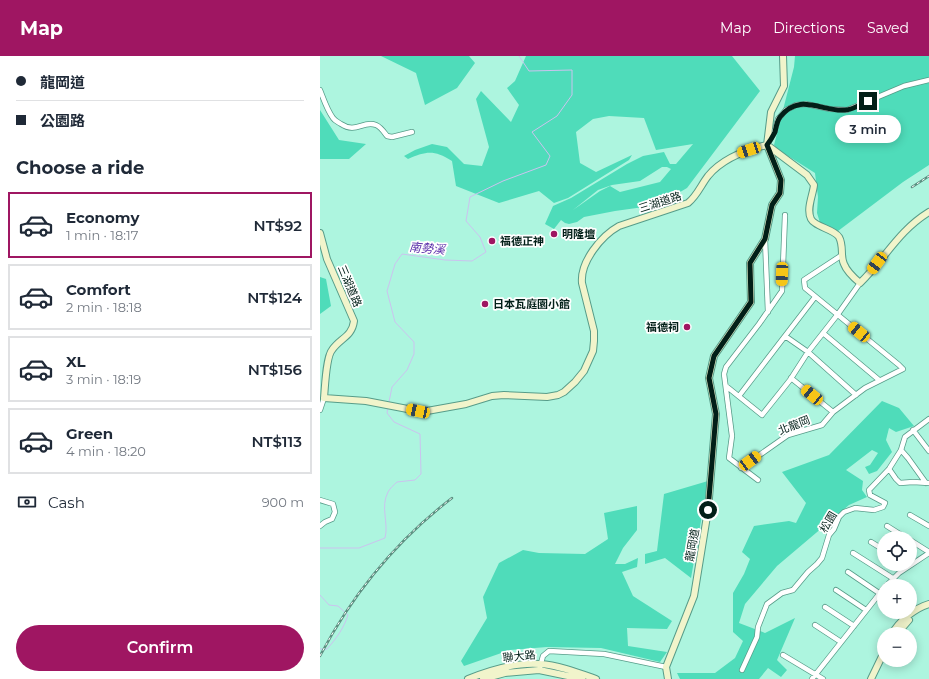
<!DOCTYPE html>
<html lang="en">
<head>
<meta charset="utf-8">
<style>
	body { margin:0; font-family:Montserrat,"Noto Sans TC",sans-serif; background:#f2f2f3; color:#1f2937; height:100vh; display:flex; flex-direction:column; font-size:15px; white-space:nowrap }
	* { box-sizing:border-box; margin:0 }
	p { font-size:13px; color:#747a83 }
	.icon { flex:none; width:22px; height:22px; fill:none; stroke:currentColor; stroke-width:2; stroke-linecap:round; stroke-linejoin:round }
	.map { position:relative; flex:1; overflow:hidden }
	.details { display:flex; flex-direction:column; background:#fff; width:320px }
	.details>* { flex:none }
	.guide { display:grid; align-content:center; height:88px; padding:0 16px; background:#fff }
	.tools { position:absolute; left:557px; top:475px; display:grid; gap:8px }
	.tools a { display:grid; place-items:center; width:40px; height:40px; border-radius:50%; background:#fff; box-shadow:0 2px 10px #0003; font-size:20px }
	.end { position:absolute; width:18px; height:18px; margin:-9px; border:5px solid #021f18; background:#fff; box-shadow:0 0 0 2px #fff }
	.from { border-radius:50% }
	.bubble { position:absolute; height:28px; border-radius:14px; background:#fff; box-shadow:0 2px 10px #0003; font-size:13px; font-weight:600; line-height:28px; text-align:center }
	.car { position:absolute; width:12px; height:24px; margin:-12px -6px; border-radius:5px; box-shadow:0 0 3px 1px #0007; background:linear-gradient(#f5c518 24%,#345 0 40%,#f5c518 0 76%,#345 0 86%,#f5c518 0) }
	.guide b { display:flex; align-items:center; gap:14px; height:38px; font-size:15px }
	.guide b+b { border-top:1px solid #e0e1e3 }
	.guide i { width:10px; height:10px; background:#1f2937 }
	ul { padding:0; list-style:none }
	li { display:flex; align-items:center; gap:12px; height:66px; margin:0 8px 6px; padding:0 8px; border:2px solid #e0e1e3; border-radius:0px }
	li div { flex:1 }
	li b { display:block; font-size:15px }
	li em { font-style:normal; font-weight:600 }
	li.selected { border-color:#9f1662 }
	li>.icon { width:36px; height:36px; stroke-width:1.5 }
	h2 { padding:0 16px; font-size:18px; line-height:48px }
	.pay { display:flex; align-items:center; gap:10px; height:44px; padding:0 16px; font-size:15px }
	.pay p { margin-inline-start:auto }
	.button { display:flex; gap:8px; margin-top:auto; padding:8px 16px }
	.button a { flex:1; height:46px; border-radius:24px; background:#9f1662; color:#fff; font-size:16px; font-weight:600; line-height:46px; text-align:center }
	header { display:flex; align-items:center; gap:24px; box-sizing:border-box; height:56px; padding:0 20px; background:#9f1662; color:#fff }
	header strong { font-size:19px }
	nav { display:flex; gap:22px; margin-inline-start:auto; font-size:14px }
	main { display:flex; flex:1; min-height:0 }
	.map>svg:first-child { display:block }
	.green { fill:#4fdcba; fill-rule:evenodd }
	.lines { fill:none; stroke-linecap:round; stroke-linejoin:round }
	.stream { stroke:#cbc3ef; stroke-width:1 }
	.street-casing { stroke:#579c89; stroke-width:6 }
	.secondary-casing { stroke:#579c89; stroke-width:8 }
	.street { stroke:#fff; stroke-width:4.5 }
	.secondary { stroke:#f1f4cb; stroke-width:6 }
	.rail-casing { stroke:#5c9081; stroke-width:2.5 }
	.rail { stroke:#fff; stroke-width:1; stroke-dasharray:3; stroke-linecap:butt }
	.route { stroke:#021f18; stroke-width:5 }
	.poi-dot { fill:#9f1662; stroke:#fff; stroke-width:1.5 }
	.labels { text-anchor:middle; dominant-baseline:central; stroke-width:3.5; stroke-linejoin:round; paint-order:stroke }
	.street-label { font-size:11px; fill:#021f18; stroke:#fff }
	.poi-label { font-size:11px; font-weight:bold; fill:#021f18; stroke:#fff; text-anchor:start }
	.water-label { font-size:12px; font-style:italic; fill:#5a2da9; stroke:#fff }
</style>
</head>
<body>
<header>
<strong>Map</strong>
<nav><a>Map</a><a>Directions</a><a>Saved</a></nav>
</header>
<main>
<section class="details">
<div class="guide">
<b><i class="from"></i>龍岡道</b>
<b><i></i>公園路</b>
</div>
<h2>Choose a ride</h2>
<ul>
<li class="selected"><svg class="icon" aria-label="car" viewBox="0 0 24 24"><path d="M5 17H2v-5l4-1 3-4h7l3 4 3 1v5h-3M9 17h6M6 11h13"/><circle cx="7" cy="17" r="2"/><circle cx="17" cy="17" r="2"/></svg><div><b>Economy</b><p>1 min · 18:17</p></div><em>NT$92</em></li>
<li><svg class="icon" aria-label="car" viewBox="0 0 24 24"><path d="M5 17H2v-5l4-1 3-4h7l3 4 3 1v5h-3M9 17h6M6 11h13"/><circle cx="7" cy="17" r="2"/><circle cx="17" cy="17" r="2"/></svg><div><b>Comfort</b><p>2 min · 18:18</p></div><em>NT$124</em></li>
<li><svg class="icon" aria-label="car" viewBox="0 0 24 24"><path d="M5 17H2v-5l4-1 3-4h7l3 4 3 1v5h-3M9 17h6M6 11h13"/><circle cx="7" cy="17" r="2"/><circle cx="17" cy="17" r="2"/></svg><div><b>XL</b><p>3 min · 18:19</p></div><em>NT$156</em></li>
<li><svg class="icon" aria-label="car" viewBox="0 0 24 24"><path d="M5 17H2v-5l4-1 3-4h7l3 4 3 1v5h-3M9 17h6M6 11h13"/><circle cx="7" cy="17" r="2"/><circle cx="17" cy="17" r="2"/></svg><div><b>Green</b><p>4 min · 18:20</p></div><em>NT$113</em></li>
</ul>
<div class="pay"><svg class="icon" aria-label="cash" viewBox="0 0 24 24"><path d="M3 7h18v10H3z"/><circle cx="12" cy="12" r="2"/></svg>Cash<p>900 m</p></div>
<div class="button"><a>Confirm</a></div>
</section>
<div class="map">
<svg width="609" height="623" viewBox="0 0 609 623">
	<rect width="100%" height="100%" fill="#adf5df"/>
	<path class="green" d="M61 0H149L155 7 137 32 105 49 96 17Z
		M206 0H412L440 35 367 132 338 149 295 155 264 161 257 166 249 168 245 167 241 164 234 173 225 168 233 150 251 142 307 108 323 100 344 96 350 108H356L373 88 336 94 324 62 289 60 273 63 256 76 260 107 276 116 312 99 309 104 248 142 234 147 219 135 179 147 136 130 132 105C114 94 107 95 88 103L84 100 95 94 112 88 127 91 144 108 162 110 169 91 156 43 161 35 191 66 199 49 187 32 195 25ZM342 111H347L351 113 340 126 300 136 290 130 280 135 253 154 278 134 292 129 320 125Z
		M475 0H609V109L583 126 518 175 501 170 497 157 498 141 495 117 457 93 454 89 474 11Z
		M0 54 19 84 46 88 29 103H0Z
		M0 221 6 223 11 250 0 258Z
		M562 345 579 352 594 370 576 376 569 372 566 384 572 396 557 415 549 418 545 411 550 409 558 397 552 394 526 414 543 425 542 434 547 441 529 449 457 510 425 548 419 567 445 577 475 562 457 604 467 614 461 621 448 612 439 623H360L357 617H395L415 602 423 585 413 576V537L424 518 430 503 422 496 434 470 469 465 476 467 486 447 462 416 509 399Z
		M388 425 371 522 345 502 325 508V498L337 495 344 438Z
		M317 450V474L303 492 295 508H305L318 502 317 511 302 516 313 540 352 565 347 573 307 572 308 590 347 596 340 606 281 592 227 591 190 594 144 610 141 605 167 562 163 541 179 507 203 494 219 497 265 498 288 483 284 457Z"/>
	<g class="lines">
		<path class="stream" d="M69 346 72 331 87 314 94 298V286L75 266 67 235 75 208 82 198 125 204 152 205 166 196 160 181 146 165 150 141 183 125 226 109 230 100 212 76 237 60 252 39V14L209 15 199 0
			M0 492H39L65 482C69 467 60 451 68 436 70 432 74 429 77 426L95 424 101 418 100 378 74 366 67 357 68 351
			M0 539 9 549 18 550 28 559C24 572 16 583 7 593H0"/>
		<g class="street-casing">
			<path id="street" d="M0 34C4 44 7 54 13 62 15 65 18 66 21 68 36 78 43 64 56 69 61 71 64 76 67 80L72 81 92 76
				M448 87 454 77 458 63 466 54 476 49 486 48 510 53 527 54 584 30 609 24
				M445 183 448 256
				M503 277 559 324
				M465 280 488 296 536 339
				M471 322 513 356
				M406 330 442 359 470 324 488 296 518 258 540 227
				M419 340 495 241
				M0 354 4 342
				M593 374 609 395
				M581 394 588 402 606 427
				M421 412 458 386 468 379 502 369 513 356 545 332 583 313 579 309 485 232 484 224 522 199
				M569 413 576 423 580 427 593 426 609 427
				M438 424 409 402 412 380 404 318 406 311 439 268 462 235 465 159
				M0 444 13 448 15 456 12 463 5 466 0 470
				M590 459 609 470
				M567 470 586 482
				M590 484 609 496
				M551 486 564 494
				M533 497 574 523
				M528 516 559 537
				M566 530 579 517 609 497
				M516 534 546 554
				M505 551 534 570
				M495 569 521 586
				M463 599 503 623
				M220 611 223 600 229 595 284 598 346 611
				M422 614 437 581 438 571 447 548 462 537 473 534 488 516 497 508 502 502 509 479 514 473 519 461 524 456 535 452 554 454 563 451 565 447 550 439 549 434 569 413 581 394 585 381 609 363
				M492 623 564 532"/>
		</g>
		<g class="secondary-casing">
			<path id="secondary" d="M0 177 7 203 34 265C32 281 20 282 12 294 6 301 5 332 4 342L46 345 98 355H107L146 348 172 340 184 339 227 341 238 339 244 336 255 326 264 315 273 295 274 285V275L262 227C260 206 281 180 299 170L368 147C377 140 381 129 388 120 403 102 425 94 447 89L487 119 494 129C493 139 486 153 491 163 495 171 514 173 519 181 524 190 520 200 524 208 527 216 534 222 540 227 565 203 578 175 609 156
				M572 578C579 565 595 552 609 548
				M577 578 589 564
				M148 623C168 615 197 606 220 608 238 609 259 617 276 623
				M163 623 185 617 219 614 262 623
				M348 623 346 611 374 540 388 454 396 358 389 322 394 300 431 246 430 207 445 183 452 149 460 137 461 124 447 89 451 56 464 30 463 0
				M551 623 564 596"/>
		</g>
		<use href="#street" class="street"/>
		<use href="#secondary" class="secondary"/>
		<g class="rail-casing">
			<path id="rail" d="M592 131 609 120
				M0 600C33 537 76 485 132 442"/>
		</g>
		<use href="#rail" class="rail"/>
	</g>
	<g class="lines">
		<path class="route" d="M388 454 396 358 389 322 394 300 431 246 430 207 445 183 452 149 460 137 461 124 447 89C450 85 453 80 455 76 456 71 457 65 460 61 480 36 501 56 525 54 533 54 541 48 548 45"/>
	</g>
	<g class="poi-dot">
		<circle cx="234" cy="178" r="4"/>
		<circle cx="172" cy="185" r="4"/>
		<circle cx="165" cy="248" r="4"/>
		<circle cx="367" cy="271" r="4"/>
	</g>
	<g class="labels">
		<g class="street-label">
			<text transform="translate(340 146) rotate(-18)">三湖道路</text>
			<text transform="translate(30 230) rotate(67)">三湖道路</text>
			<text transform="translate(474 369) rotate(-21)">北龍岡</text>
			<text transform="translate(508 466) rotate(-59)">松園</text>
			<text transform="translate(372 489) rotate(-80)">龍岡道</text>
			<text transform="translate(199 600) rotate(-6)">聯大路</text>
		</g>
		<g class="poi-label">
			<text x="242" y="178">明隆壇</text>
			<text x="180" y="185">福德正神</text>
			<text x="173" y="248">日本瓦庭園小館</text>
			<text x="359" y="271" text-anchor="end">福德祠</text>
		</g>
		<g class="water-label">
			<text transform="translate(107 192) rotate(5)">南勢溪</text>
		</g>
	</g>
</svg>
<div class="tools">
<a><svg class="icon" aria-label="locate" viewBox="0 0 24 24"><circle cx="12" cy="12" r="6"/><path d="M12 2v4M12 18v4M2 12h4M18 12h4"/></svg></a>
<a>+</a>
<a>−</a>
</div>
<i class="end from" style="left:388px;top:454px"></i>
<i class="end" style="left:548px;top:45px"></i>
<div class="bubble" style="left:515px;top:59px;width:66px">3 min</div>
<i class="car" style="left:429px;top:94px;rotate:252deg"></i>
<i class="car" style="left:557px;top:207px;rotate:217deg"></i>
<i class="car" style="left:462px;top:218px;rotate:182deg"></i>
<i class="car" style="left:539px;top:276px;rotate:309deg"></i>
<i class="car" style="left:492px;top:339px;rotate:309deg"></i>
<i class="car" style="left:98px;top:355px;rotate:282deg"></i>
<i class="car" style="left:430px;top:405px;rotate:54deg"></i>
</div>
</main>
</body>
</html>
